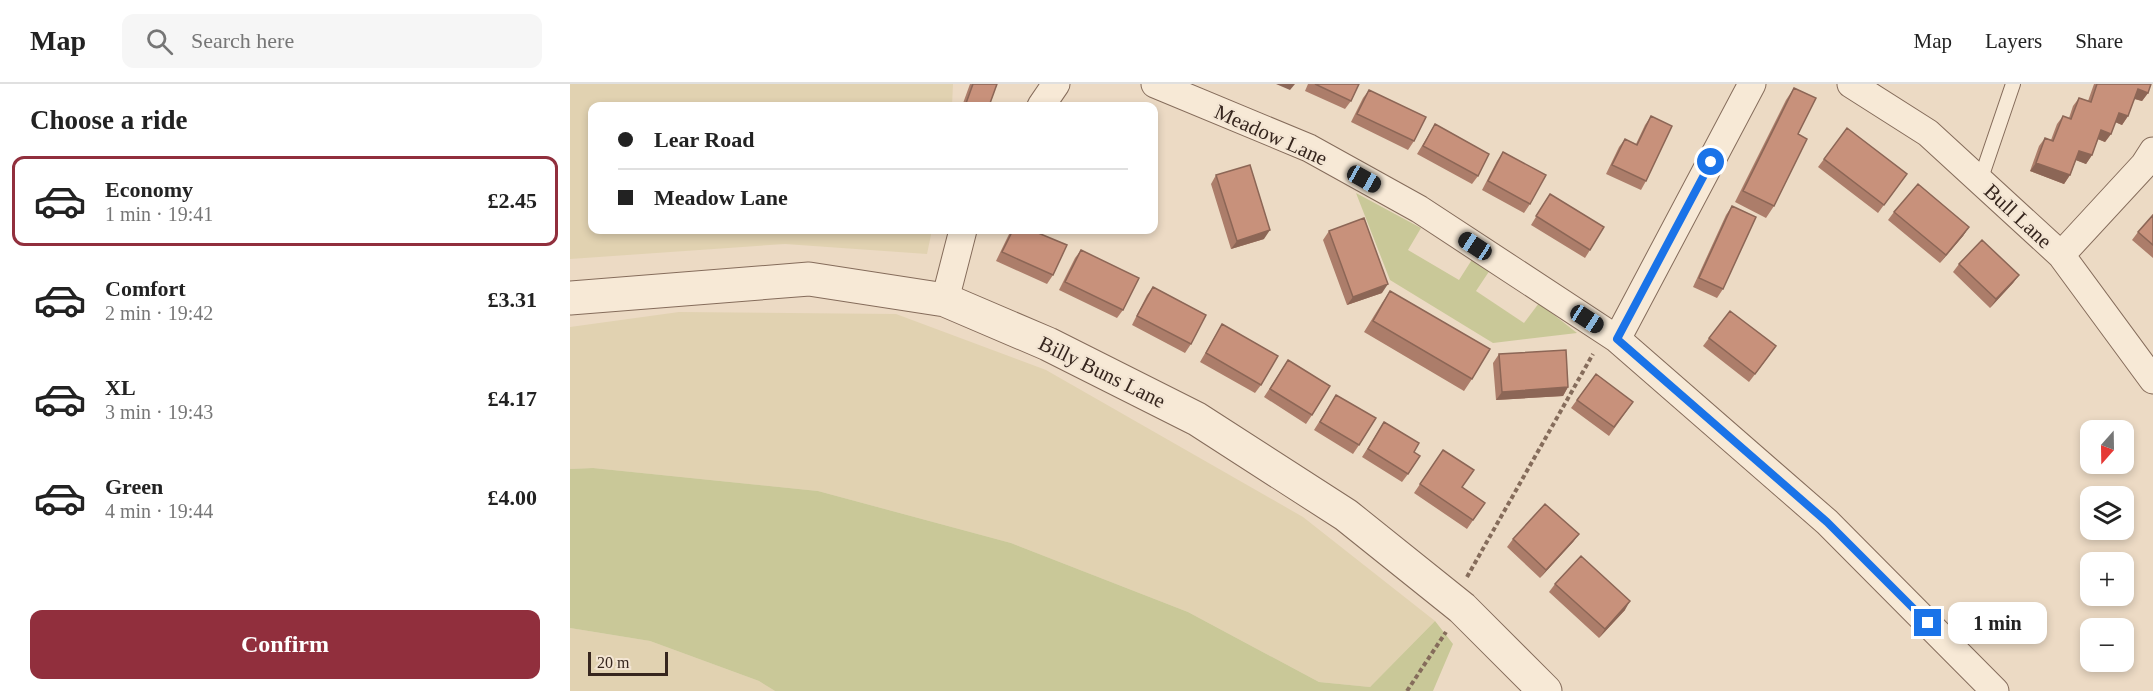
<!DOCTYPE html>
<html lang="en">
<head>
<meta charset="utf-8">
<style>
	body { margin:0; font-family:Georgia,serif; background:#f6f6f6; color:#222; height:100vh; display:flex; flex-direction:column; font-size:22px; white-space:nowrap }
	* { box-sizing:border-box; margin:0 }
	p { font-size:20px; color:#767676 }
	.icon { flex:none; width:33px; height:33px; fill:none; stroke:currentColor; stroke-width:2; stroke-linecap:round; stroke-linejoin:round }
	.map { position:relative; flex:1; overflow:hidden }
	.side { display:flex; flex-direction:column; background:#fff; width:570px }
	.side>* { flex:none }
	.guide { position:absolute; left:18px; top:18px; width:570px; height:132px; border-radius:12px; box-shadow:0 3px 9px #0003; display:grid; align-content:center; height:132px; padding:0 30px; background:#fff }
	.needle { width:39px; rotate:200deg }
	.tools { position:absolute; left:1510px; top:336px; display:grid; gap:12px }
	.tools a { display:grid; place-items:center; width:54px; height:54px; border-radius:12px; background:#fff; box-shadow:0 3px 9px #0003; font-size:30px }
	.scale { position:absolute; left:18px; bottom:15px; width:80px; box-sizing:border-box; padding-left:6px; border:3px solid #36261e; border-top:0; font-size:16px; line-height:21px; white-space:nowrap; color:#36261e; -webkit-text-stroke:4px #f3e5d3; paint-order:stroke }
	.end { position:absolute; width:27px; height:27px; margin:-14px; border:8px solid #1a73e8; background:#fff; box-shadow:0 0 0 3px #fff }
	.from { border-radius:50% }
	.bubble { position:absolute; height:42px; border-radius:12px; background:#fff; box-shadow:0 3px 9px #0003; font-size:20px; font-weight:700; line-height:42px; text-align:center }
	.car { position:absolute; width:18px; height:36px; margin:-18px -9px; border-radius:8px; box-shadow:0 0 4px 2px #0007; background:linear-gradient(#222 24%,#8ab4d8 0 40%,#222 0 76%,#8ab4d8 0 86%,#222 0) }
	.guide b { display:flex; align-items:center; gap:21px; height:57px; font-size:22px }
	.guide b+b { border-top:2px solid #e0e0e0 }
	.guide i { width:15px; height:15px; background:#222 }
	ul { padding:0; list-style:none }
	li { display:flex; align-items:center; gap:18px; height:90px; margin:0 12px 9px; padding:0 18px; border:3px solid transparent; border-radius:12px }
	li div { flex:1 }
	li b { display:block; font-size:22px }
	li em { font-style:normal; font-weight:700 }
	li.on { border-color:#912f3d }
	li>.icon { width:54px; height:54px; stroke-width:1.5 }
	h2 { padding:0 30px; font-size:27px; line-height:72px }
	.action { display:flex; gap:12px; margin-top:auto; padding:12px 30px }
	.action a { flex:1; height:69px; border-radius:12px; background:#912f3d; color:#fff; font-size:24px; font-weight:700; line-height:69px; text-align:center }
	header { display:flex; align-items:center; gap:36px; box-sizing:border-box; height:84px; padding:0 30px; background:#fff; border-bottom:2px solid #e0e0e0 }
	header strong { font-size:28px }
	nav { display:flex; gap:33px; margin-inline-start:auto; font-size:21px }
	.search { width:420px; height:54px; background:#f6f6f6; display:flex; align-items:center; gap:15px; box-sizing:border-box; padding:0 21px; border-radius:12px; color:#767676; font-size:22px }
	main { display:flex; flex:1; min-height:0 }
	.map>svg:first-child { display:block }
	.farmland { fill:#e1d2b1 }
	.green { fill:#c9c898 }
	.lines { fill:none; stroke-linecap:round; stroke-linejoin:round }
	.service-casing { stroke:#856c5b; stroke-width:16 }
	.minor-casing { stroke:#856c5b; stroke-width:29 }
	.tertiary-casing { stroke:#856c5b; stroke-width:35 }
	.path { stroke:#856c5b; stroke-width:4; stroke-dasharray:4.5 3; stroke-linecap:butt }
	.service { stroke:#f7e9d6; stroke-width:14 }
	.minor { stroke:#f7e9d6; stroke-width:27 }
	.tertiary { stroke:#f7e9d6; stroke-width:33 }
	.wall { fill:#ac7d6a }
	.shaded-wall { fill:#8c6656 }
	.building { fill:#c8917b; stroke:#8c6656; stroke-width:1.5 }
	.route { stroke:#1a73e8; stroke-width:8 }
	.labels { text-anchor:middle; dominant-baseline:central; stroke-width:4.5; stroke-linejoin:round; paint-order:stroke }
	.street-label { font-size:21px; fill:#36261e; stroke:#f3e5d3 }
</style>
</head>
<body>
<header>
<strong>Map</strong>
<div class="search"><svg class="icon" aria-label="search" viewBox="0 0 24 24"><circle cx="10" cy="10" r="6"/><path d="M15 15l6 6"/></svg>Search here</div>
<nav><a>Map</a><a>Layers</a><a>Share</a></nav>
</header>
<main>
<section class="side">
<h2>Choose a ride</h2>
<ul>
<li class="on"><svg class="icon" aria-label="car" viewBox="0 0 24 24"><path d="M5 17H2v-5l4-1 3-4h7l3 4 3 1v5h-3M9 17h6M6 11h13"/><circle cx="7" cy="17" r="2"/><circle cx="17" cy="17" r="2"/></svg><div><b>Economy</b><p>1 min · 19:41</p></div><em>£2.45</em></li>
<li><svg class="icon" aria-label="car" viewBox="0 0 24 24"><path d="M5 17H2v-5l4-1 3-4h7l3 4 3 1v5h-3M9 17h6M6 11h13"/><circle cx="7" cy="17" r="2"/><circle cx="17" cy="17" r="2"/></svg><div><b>Comfort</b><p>2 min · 19:42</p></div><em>£3.31</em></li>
<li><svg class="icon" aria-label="car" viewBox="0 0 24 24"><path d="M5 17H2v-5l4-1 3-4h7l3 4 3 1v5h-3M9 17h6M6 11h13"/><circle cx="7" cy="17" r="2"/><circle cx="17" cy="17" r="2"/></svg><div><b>XL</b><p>3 min · 19:43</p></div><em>£4.17</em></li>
<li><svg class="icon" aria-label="car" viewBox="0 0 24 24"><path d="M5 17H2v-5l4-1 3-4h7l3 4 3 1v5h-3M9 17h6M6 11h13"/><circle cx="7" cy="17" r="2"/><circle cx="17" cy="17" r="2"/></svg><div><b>Green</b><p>4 min · 19:44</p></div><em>£4.00</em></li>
</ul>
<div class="action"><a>Confirm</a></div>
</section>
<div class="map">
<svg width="1583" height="607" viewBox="0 0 1583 607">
	<rect width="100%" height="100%" fill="#ecdac4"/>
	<path class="farmland" d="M0 0H383L382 22H22V146H362L357 170 215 160 0 175Z
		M109 228 326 230 476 286 733 433 865 537 800 603 749 598 618 528 441 459 248 407 23 384 0 385V243Z
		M0 544 80 557 189 597 205 607H0Z"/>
	<path class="green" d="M786 109 851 144 838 166 889 196 903 174 920 186 906 207 954 239 969 219 1007 249 923 259 820 196Z
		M23 384 248 407 441 459 618 528 749 598 800 603 865 537 883 560 863 607H205L189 597 80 557 0 544V385Z"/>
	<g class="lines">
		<g class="service-casing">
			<path id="service" d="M1410 97 1443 0"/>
		</g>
		<g class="minor-casing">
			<path id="minor" d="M585 0 739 64 849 125 1047 255 1257 438 1425 607
				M1281 0 1358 49 1491 171 1583 296
				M471 22 486 0
				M1491 171 1574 81 1583 67
				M375 216 393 146
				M1047 255 1182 0"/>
		</g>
		<g class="tertiary-casing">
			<path id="tertiary" d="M0 214 239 195 375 216 478 260 627 335 776 431 892 524 975 607"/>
		</g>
		<path class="path" d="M897 493 1023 270
			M837 607 876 548"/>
		<use href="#service" class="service"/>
		<use href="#minor" class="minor"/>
		<use href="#tertiary" class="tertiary"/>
	</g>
	<path class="wall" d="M400 0H427L419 22H392Z
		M738 0H789L781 17 775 25 735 7Z
		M1524 0H1581L1578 9 1572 17 1564 15 1558 32 1552 41 1545 38 1541 50 1535 58 1528 55 1522 71 1516 80 1506 76 1500 91 1494 100 1460 87 1469 62 1475 54 1481 56 1487 40 1493 32 1499 34 1503 22 1509 14 1518 17Z
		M1224 4 1228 50 1204 122 1196 134 1165 118 1216 16Z
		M799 6 844 57 838 66 781 38 793 14Z
		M1081 32 1076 97 1071 106 1036 90 1049 63 1055 55 1066 60 1075 41Z
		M865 40 908 92 902 100 847 70Z
		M933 68 960 120 954 129 912 106 927 77Z
		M1254 75 1331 98 1308 129 1248 83Z
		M646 91 694 155 661 165 641 100Z
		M980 110 1020 166 1015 174 961 141Z
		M1162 122 1153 205 1147 214 1123 203 1156 131Z
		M1324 128 1399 143 1393 152 1370 179 1318 136Z
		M1583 131V174L1562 156 1568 148Z
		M441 146H461L483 191 477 200 426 177Z
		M759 147 812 209 777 221 753 156Z
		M511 166 553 226 547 234 489 206 505 174Z
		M1389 180 1449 191 1443 199 1420 224 1383 188Z
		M583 203 621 260 615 269 562 241 577 211Z
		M820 207 902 295 894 307 794 248 812 219Z
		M652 240 691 301 685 309 630 278Z
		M1139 254 1200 271 1179 298 1133 262Z
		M929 270 998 303 993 312 926 316 923 279Z
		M718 276 742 331 736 340 694 313Z
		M1026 290 1063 318 1039 352 1001 324Z
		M766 311 789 361 783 370 744 346Z
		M814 338 838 390 832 398 792 373Z
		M873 366 892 403 915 419 897 445 844 409Z
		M1009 450 1003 458 970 494 937 463 943 455Z
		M985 500 1055 526 1029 554 979 508Z"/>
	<path class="shaded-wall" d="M706 0H725L720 6Z
		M1568 5 1578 9 1572 17 1562 14Z
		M1549 29 1558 32 1552 41 1543 37Z
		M1531 46 1541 50 1535 58 1525 54Z
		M1509 67 1522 71 1516 80 1503 75Z
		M1466 79 1500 91 1494 100 1460 87Z
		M1399 143 1393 152 1370 179 1376 171Z
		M700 146 694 155 661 165 667 157Z
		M1449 191 1443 199 1420 224 1426 215Z
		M818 200 812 209 777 221 783 213Z
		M998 303 993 312 926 316 932 308Z
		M1009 450 1003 458 970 494 976 486Z
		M1060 517 1055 526 1029 554 1035 545Z"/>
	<path class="building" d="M403 0H427L419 22H395Z
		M745 0H789L781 17Z
		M1527 0H1581L1578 9 1568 5 1558 32 1549 29 1541 50 1531 46 1522 71 1509 67 1500 91 1466 79 1475 54 1483 57 1493 32 1501 35 1509 14 1521 18Z
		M1224 4 1246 14 1228 50 1237 55 1204 122 1173 107Z
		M799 6 856 33 844 57 787 30Z
		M1081 32 1102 42 1076 97 1042 81 1055 55 1067 61Z
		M865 40 919 70 908 92 853 62Z
		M1277 44 1337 90 1314 121 1254 75Z
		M933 68 976 91 960 120 918 97Z
		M680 81 700 146 667 157 646 91Z
		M1348 100 1399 143 1376 171 1324 128Z
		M980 110 1034 143 1020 166 966 132Z
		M1162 122 1186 133 1153 205 1129 194Z
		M1583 131V161L1568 148Z
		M794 134 818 200 783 213 759 147Z
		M443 146H461L497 161 483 191 432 168Z
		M1412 156 1449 191 1426 215 1389 180Z
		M511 166 569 194 553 226 495 198Z
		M583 203 636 231 621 260 567 232Z
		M820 207 920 265 902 295 803 237Z
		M1160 227 1206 262 1185 290 1139 254Z
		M652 240 708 272 691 301 636 269Z
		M996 266 998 303 932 308 929 270Z
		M718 276 760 302 742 331 700 305Z
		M1026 290 1063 318 1044 343 1007 316Z
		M766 311 806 334 789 361 750 338Z
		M814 338 849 359 844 368 850 372 838 390 798 365Z
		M873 366 904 386 892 403 915 419 903 436 850 400Z
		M975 420 1009 450 976 486 943 455Z
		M1011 472 1060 517 1035 545 985 500Z"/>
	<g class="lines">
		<path class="route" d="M1141 78 1047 255 1257 438 1358 539"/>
	</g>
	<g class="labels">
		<g class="street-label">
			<text transform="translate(701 51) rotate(24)">Meadow Lane</text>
			<text transform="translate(1448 132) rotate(43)">Bull Lane</text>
			<text transform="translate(532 288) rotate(26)">Billy Buns Lane</text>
		</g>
	</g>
</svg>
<div class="tools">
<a><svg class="needle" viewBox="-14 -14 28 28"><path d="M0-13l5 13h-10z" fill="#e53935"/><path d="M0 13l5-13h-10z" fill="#767676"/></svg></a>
<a><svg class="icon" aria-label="layers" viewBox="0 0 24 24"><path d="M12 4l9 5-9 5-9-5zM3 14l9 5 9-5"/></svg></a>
<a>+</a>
<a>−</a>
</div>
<div class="scale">20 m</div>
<i class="end from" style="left:1141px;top:78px"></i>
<i class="end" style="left:1358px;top:539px"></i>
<div class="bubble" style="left:1378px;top:518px;width:99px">1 min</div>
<i class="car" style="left:794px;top:95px;rotate:119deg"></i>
<i class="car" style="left:905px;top:162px;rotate:303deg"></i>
<i class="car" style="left:1017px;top:235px;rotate:123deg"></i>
<div class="guide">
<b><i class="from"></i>Lear Road</b>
<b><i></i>Meadow Lane</b>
</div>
</div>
</main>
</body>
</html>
